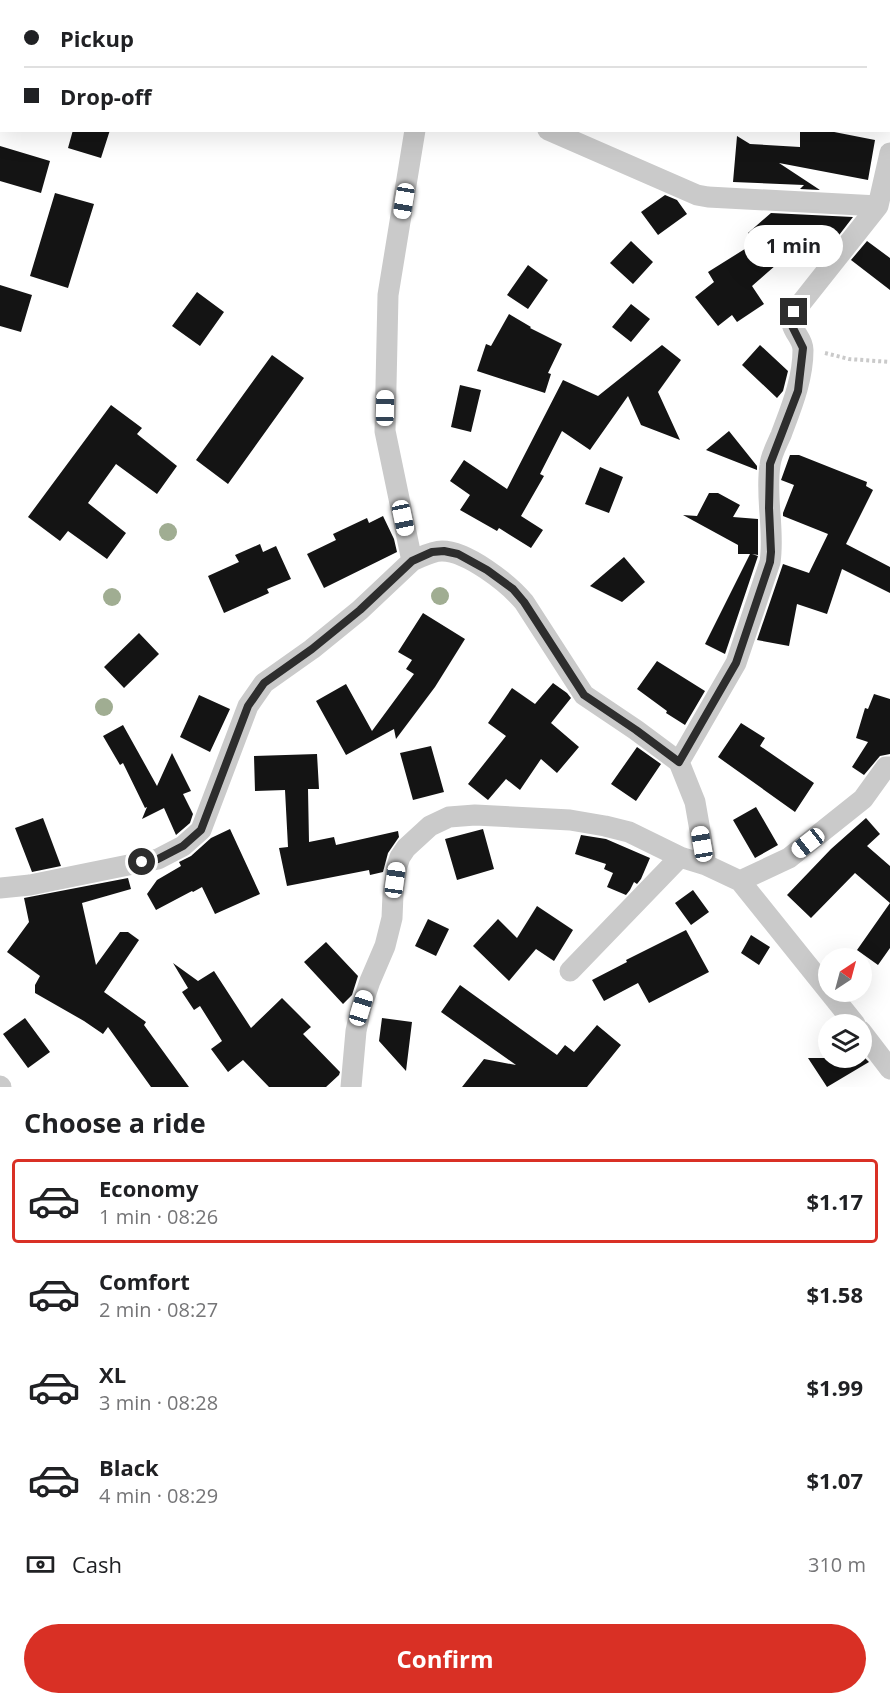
<!DOCTYPE html>
<html lang="en">
<head>
<meta charset="utf-8">
<style>
	body { margin:0; font-family:"Open Sans",sans-serif; background:#f6f6f6; color:#202124; height:100vh; display:flex; flex-direction:column; font-size:22px; white-space:nowrap }
	* { box-sizing:border-box; margin:0 }
	p { font-size:20px; color:#757577 }
	.icon { flex:none; width:33px; height:33px; fill:none; stroke:currentColor; stroke-width:2; stroke-linecap:round; stroke-linejoin:round }
	.map { position:relative; height:1087px; overflow:hidden }
	.drawer { display:flex; flex-direction:column; background:#fff; flex:1 }
	.drawer>* { flex:none }
	.top-card { position:absolute; left:0px; top:0px; width:891px; height:132px; box-shadow:0 6px 24px #0002; display:grid; align-content:center; height:132px; padding:0 24px; background:#fff }
	.needle { width:39px; rotate:36deg }
	.fabs { position:absolute; left:818px; top:948px; display:grid; gap:12px }
	.fabs a { display:grid; place-items:center; width:54px; height:54px; border-radius:50%; background:#fff; box-shadow:0 6px 24px #0002; font-size:30px }
	.end { position:absolute; width:27px; height:27px; margin:-14px; border:8px solid #2d2d2d; background:#fff; box-shadow:0 0 0 3px #fff }
	.from { border-radius:50% }
	.bubble { position:absolute; height:42px; border-radius:21px; background:#fff; box-shadow:0 6px 24px #0002; font-size:20px; font-weight:700; line-height:42px; text-align:center }
	.car { position:absolute; width:18px; height:36px; margin:-18px -9px; border-radius:8px; box-shadow:0 0 4px 2px #0007; background:linear-gradient(#fff 24%,#345 0 40%,#fff 0 76%,#345 0 86%,#fff 0) }
	.top-card b { display:flex; align-items:center; gap:21px; height:57px; font-size:22px }
	.top-card b+b { border-top:2px solid #e0e0e0 }
	.top-card i { width:15px; height:15px; background:#202124 }
	ul { padding:0; list-style:none }
	li { display:flex; align-items:center; gap:18px; height:84px; margin:0 12px 9px; padding:0 12px; border:3px solid transparent; border-radius:6px }
	li div { flex:1 }
	li b { display:block; font-size:22px }
	li em { font-style:normal; font-weight:700 }
	li.on { border-color:#d93025 }
	li>.icon { width:54px; height:54px; stroke-width:1.5 }
	h2 { padding:0 24px; font-size:27px; line-height:72px }
	.pay { display:flex; align-items:center; gap:15px; height:66px; padding:0 24px; font-size:22px }
	.pay p { margin-inline-start:auto }
	.primary-button { display:flex; gap:12px; margin-top:auto; padding:12px 24px }
	.primary-button a { flex:1; height:69px; border-radius:36px; background:#d93025; color:#fff; font-size:24px; font-weight:700; line-height:69px; text-align:center }
	.map>svg:first-child { display:block }
	.building { fill:#141414 }
	.lines { fill:none; stroke-linecap:round; stroke-linejoin:round }
	.path { stroke:#cacaca; stroke-width:4; stroke-dasharray:3 3; stroke-linecap:butt }
	.minor { stroke:#cacaca; stroke-width:21 }
	.tree { fill:#a0ad92 }
	.route { stroke:#2d2d2d; stroke-width:8 }
</style>
</head>
<body>
<div class="map">
<svg width="890" height="1087" viewBox="0 0 890 1087">
	<rect width="100%" height="100%" fill="#fff"/>
	<path class="building" d="M73 130H110L101 158 68 148Z
		M800 130H824L875 140 868 180 779 163 820 190 800 189 804 185 733 182 737 136 750 144 800 147Z
		M0 146 50 161 41 193 0 181Z
		M55 193 94 204 68 288 30 276Z
		M665 195 677 200 687 214 658 235 641 212Z
		M771 213 853 217 836 239 819 228 791 250 792 251 752 286 764 304 737 322 732 315 718 326 695 297 714 282 708 272 756 242 748 233Z
		M631 241 653 262 633 284 610 263Z
		M867 241 890 258V290L851 260Z
		M528 265 548 280 528 309 507 295Z
		M0 285 32 295 21 332 0 326Z
		M197 292 224 312 200 346 172 326Z
		M631 304 650 319 631 342 612 327Z
		M509 314 531 327 530 328 562 344 548 373 551 374 545 393 477 371 486 344 491 346Z
		M662 345 681 360 658 392 680 440 641 425 628 396 590 450 562 431 540 474 544 476 521 516 543 530 531 548 499 528 497 531 460 510 470 495 450 481 464 460 507 489 563 380 598 396Z
		M760 345 788 371 783 391 777 398 742 365Z
		M272 355 304 378 228 484 196 460Z
		M460 385 481 390 471 432 451 427Z
		M111 405 142 428 137 434 177 466 157 494 116 464 88 503 126 533 107 559 68 531 60 541 28 517Z
		M729 431 757 466V470L706 450Z
		M790 455H799L867 482 866 486 873 490 846 544 890 567V593L842 569 827 614 797 604 789 646 757 640 783 564 809 573 828 534 783 516V513L794 485 781 480Z
		M600 467 623 477 609 513 585 504Z
		M709 493H718L740 505 733 517 758 519V555L752 554 758 556 757 559 725 654 705 644 750 554H738V545L683 515 697 516Z
		M383 516 394 539 397 552 324 588 307 554 336 540 333 534 367 518 369 523Z
		M260 544 263 552 276 546 291 579 267 589 269 593 224 613 208 576 239 562 235 555Z
		M624 557 645 582 622 602 590 586Z
		M423 613 465 639 435 687 396 739 394 729 346 755 316 701 346 684 372 731 414 674 406 669 412 660 398 652Z
		M139 633 159 654 124 688 104 667Z
		M657 661 705 691 685 725 666 713 667 711 637 689Z
		M553 683 567 693 571 698 551 723 579 747 557 773 541 759 520 790 506 779 488 800 468 784 506 736 488 723 512 688 535 704Z
		M874 694 890 699V754L880 756 864 775 852 767 868 742 856 738 865 708 868 709Z
		M199 695 230 709 210 752 180 737Z
		M741 723 765 738 760 746 814 783 795 812 718 757Z
		M123 725 157 786 172 753 191 791 183 794 193 814 190 823 176 835 164 808 142 819 147 807 145 808 123 763 120 765 103 736Z
		M431 746 444 792 413 800 400 753Z
		M637 747 661 764 636 801 611 784Z
		M317 754 319 789H308L309 842 334 837 336 845 398 831 399 837 388 853 383 872 370 875 369 870 287 886 279 848 288 847 285 790 255 791 254 756Z
		M756 807 778 845 755 858 733 820Z
		M43 818 61 866 32 872 15 828Z
		M866 818 880 834 867 846 890 866V903L855 873 811 918 787 895 831 849Z
		M230 829 260 894 215 914 202 887 193 892 192 891 156 910 147 894 157 880 181 866 179 862 191 856 211 838Z
		M483 829 494 869 457 880 445 839Z
		M581 835 606 839 650 858 641 879 637 884 634 882 630 890 626 895 607 887 613 873 604 869 606 864 575 854Z
		M128 878 131 889 82 903 96 965 120 932H128L139 940 104 992 146 1022 144 1025 189 1087H151L108 1027 103 1034 84 1021 35 993V985L40 976 7 952 29 922 24 898Z
		M693 890 709 912 691 925 675 903Z
		M890 903V948L878 965 857 950Z
		M537 906 573 930 554 961 536 949 509 981 473 946 498 919 517 938Z
		M428 919 449 929 436 956 415 946Z
		M686 930 709 972 649 1003 638 983 604 1001 592 980 627 962 626 960Z
		M751 935 770 947 759 965 741 953Z
		M326 942 358 976 352 995 343 1004 304 962Z
		M173 963 198 981 214 971 251 1028 282 998 311 1027 303 1034 340 1072 339 1075 326 1087H269L243 1060 228 1072 211 1049 222 1041 200 1006 194 1010 182 992 188 988Z
		M460 985 557 1055 565 1045 574 1052 597 1025 621 1045 587 1087H462L484 1059 516 1065 441 1012Z
		M25 1018 50 1052 28 1068 3 1034Z
		M382 1018 412 1022 406 1071 379 1041Z
		M808 1058H865L869 1062 827 1087Z"/>
	<g class="lines">
		<path class="path" d="M825 353 849 359 890 362"/>
		<path class="minor" d="M451 2 452 0
			M548 130 697 195 708 197 878 206
			M412 561C422 557 431 551 442 551 467 551 508 583 524 602L584 695 636 730 679 762
			M706 865 695 802 679 762 736 663 770 562C775 531 765 497 770 465 771 455 777 444 781 435 791 408 803 380 803 350 803 335 786 330 794 312L878 206 890 153
			M740 881 789 858 863 799 886 767H890
			M0 888 30 885 158 859 183 846 201 830 248 706 264 683 312 649 360 610 412 561 385 431 388 295 415 130
			M570 971 680 857
			M861 1031 890 1069
			M0 1086 1 1087
			M351 1087 356 1031 361 1008 370 981 385 946 392 918 393 894 397 866 400 857 406 848 430 826 449 817 475 815 570 820 605 826 629 832 680 857 706 865 740 881 855 1024"/>
	</g>
	<g class="tree">
		<circle cx="168" cy="532" r="9"/>
		<circle cx="440" cy="596" r="9"/>
		<circle cx="112" cy="597" r="9"/>
		<circle cx="104" cy="707" r="9"/>
	</g>
	<g class="lines">
		<path class="route" d="M142 862 158 859 183 846 201 830 248 706 264 683 312 649 360 610 412 561 432 552 444 551 458 554 487 570 513 589 524 602 584 695 636 730 679 762 736 663 770 562 771 552 769 508 770 464 798 391 803 348 791 324 794 312"/>
	</g>
</svg>
<div class="fabs">
<a><svg class="needle" viewBox="-14 -14 28 28"><path d="M0-13l5 13h-10z" fill="#e53935"/><path d="M0 13l5-13h-10z" fill="#757577"/></svg></a>
<a><svg class="icon" aria-label="layers" viewBox="0 0 24 24"><path d="M12 4l9 5-9 5-9-5zM3 14l9 5 9-5"/></svg></a>
</div>
<i class="end from" style="left:142px;top:862px"></i>
<i class="end" style="left:794px;top:312px"></i>
<div class="bubble" style="left:744px;top:225px;width:99px">1 min</div>
<i class="car" style="left:404px;top:201px;rotate:189deg"></i>
<i class="car" style="left:385px;top:408px;rotate:1deg"></i>
<i class="car" style="left:403px;top:518px;rotate:168deg"></i>
<i class="car" style="left:808px;top:843px;rotate:232deg"></i>
<i class="car" style="left:702px;top:844px;rotate:350deg"></i>
<i class="car" style="left:395px;top:880px;rotate:8deg"></i>
<i class="car" style="left:361px;top:1008px;rotate:17deg"></i>
<div class="top-card">
<b><i class="from"></i>Pickup</b>
<b><i></i>Drop-off</b>
</div>
</div>
<section class="drawer">
<h2>Choose a ride</h2>
<ul>
<li class="on"><svg class="icon" aria-label="car" viewBox="0 0 24 24"><path d="M5 17H2v-5l4-1 3-4h7l3 4 3 1v5h-3M9 17h6M6 11h13"/><circle cx="7" cy="17" r="2"/><circle cx="17" cy="17" r="2"/></svg><div><b>Economy</b><p>1 min · 08:26</p></div><em>$1.17</em></li>
<li><svg class="icon" aria-label="car" viewBox="0 0 24 24"><path d="M5 17H2v-5l4-1 3-4h7l3 4 3 1v5h-3M9 17h6M6 11h13"/><circle cx="7" cy="17" r="2"/><circle cx="17" cy="17" r="2"/></svg><div><b>Comfort</b><p>2 min · 08:27</p></div><em>$1.58</em></li>
<li><svg class="icon" aria-label="car" viewBox="0 0 24 24"><path d="M5 17H2v-5l4-1 3-4h7l3 4 3 1v5h-3M9 17h6M6 11h13"/><circle cx="7" cy="17" r="2"/><circle cx="17" cy="17" r="2"/></svg><div><b>XL</b><p>3 min · 08:28</p></div><em>$1.99</em></li>
<li><svg class="icon" aria-label="car" viewBox="0 0 24 24"><path d="M5 17H2v-5l4-1 3-4h7l3 4 3 1v5h-3M9 17h6M6 11h13"/><circle cx="7" cy="17" r="2"/><circle cx="17" cy="17" r="2"/></svg><div><b>Black</b><p>4 min · 08:29</p></div><em>$1.07</em></li>
</ul>
<div class="pay"><svg class="icon" aria-label="cash" viewBox="0 0 24 24"><path d="M3 7h18v10H3z"/><circle cx="12" cy="12" r="2"/></svg>Cash<p>310 m</p></div>
<div class="primary-button"><a>Confirm</a></div>
</section>
</body>
</html>
